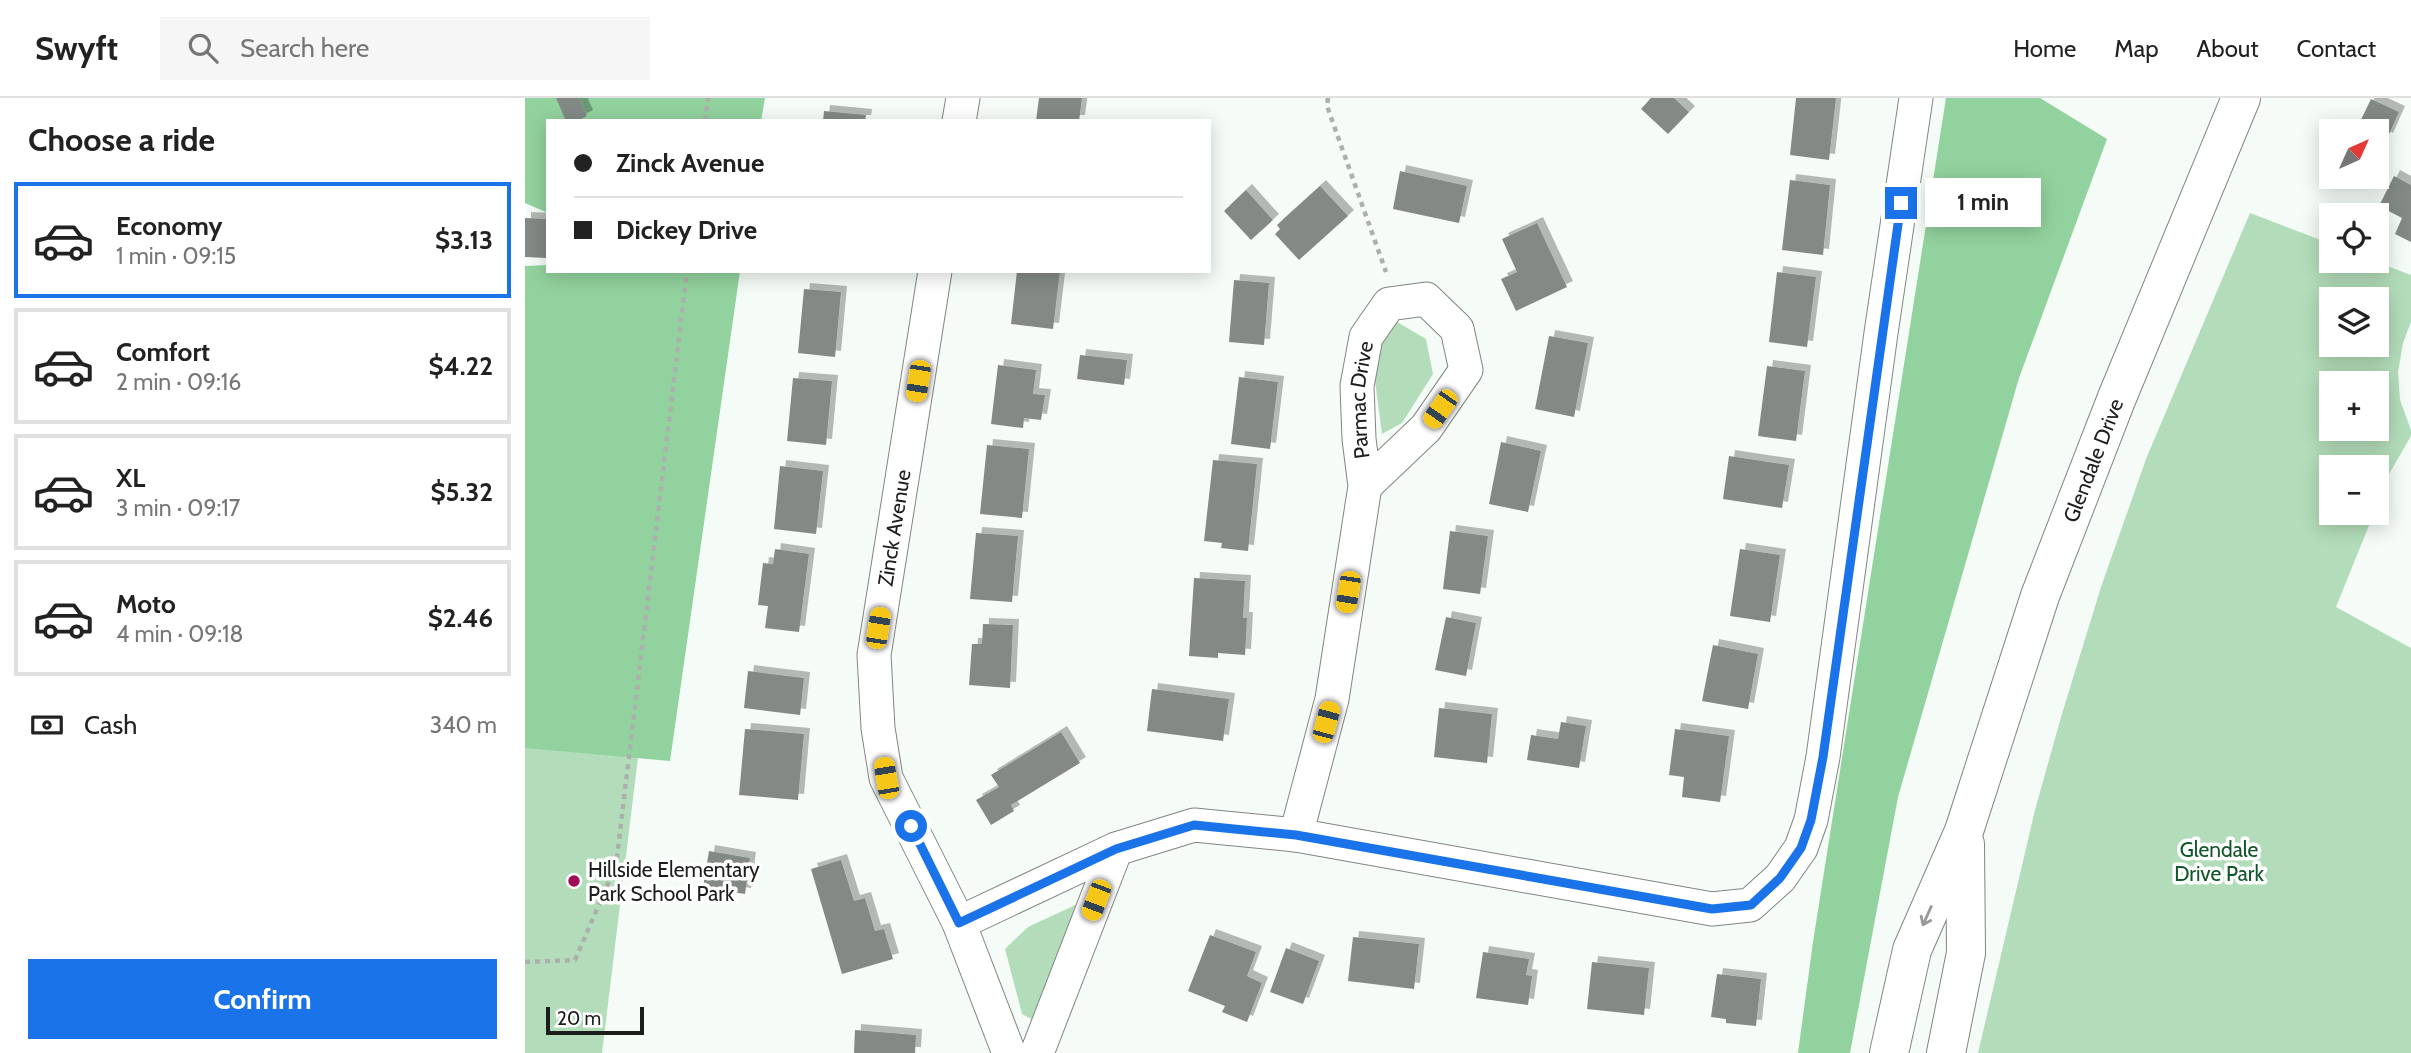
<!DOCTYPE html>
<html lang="en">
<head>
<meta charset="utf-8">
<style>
	body { margin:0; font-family:Cabin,sans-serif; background:#f6f6f6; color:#222; height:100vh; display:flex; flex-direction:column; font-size:26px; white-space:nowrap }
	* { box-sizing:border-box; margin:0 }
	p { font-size:23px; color:#767676 }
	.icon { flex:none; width:38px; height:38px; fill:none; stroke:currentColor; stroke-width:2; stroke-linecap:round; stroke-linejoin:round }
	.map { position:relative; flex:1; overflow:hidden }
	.panel { display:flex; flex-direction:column; background:#fff; width:525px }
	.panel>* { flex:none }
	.hud { position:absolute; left:21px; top:21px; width:665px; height:154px; border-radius:0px; box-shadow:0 4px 18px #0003; display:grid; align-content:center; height:154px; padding:0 28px; background:#fff }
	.needle { width:46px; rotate:45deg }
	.fabs { position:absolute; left:1794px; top:21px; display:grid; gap:14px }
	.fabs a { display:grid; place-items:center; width:70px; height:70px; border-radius:0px; background:#fff; box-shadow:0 4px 18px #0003; font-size:35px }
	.scale { position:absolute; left:21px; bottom:18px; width:98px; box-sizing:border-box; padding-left:7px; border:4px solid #1c1e1c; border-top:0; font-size:19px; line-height:24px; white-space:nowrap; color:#1c1e1c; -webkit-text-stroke:5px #fff; paint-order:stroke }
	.end { position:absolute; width:32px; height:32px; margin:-16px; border:9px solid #1a73e8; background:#fff; box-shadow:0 0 0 4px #fff }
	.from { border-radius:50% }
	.bubble { position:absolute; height:49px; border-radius:0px; background:#fff; box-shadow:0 4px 18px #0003; font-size:23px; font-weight:700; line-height:49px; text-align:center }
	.car { position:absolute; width:21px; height:42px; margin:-21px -10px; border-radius:9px; box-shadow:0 0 5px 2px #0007; background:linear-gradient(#f5c518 24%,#345 0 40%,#f5c518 0 76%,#345 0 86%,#f5c518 0) }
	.hud b { display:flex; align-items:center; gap:24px; height:66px; font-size:26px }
	.hud b+b { border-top:2px solid #e0e0e0 }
	.hud i { width:18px; height:18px; background:#222 }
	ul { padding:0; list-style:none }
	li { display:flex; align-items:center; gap:21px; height:116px; margin:0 14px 10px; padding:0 14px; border:4px solid #e0e0e0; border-radius:0px }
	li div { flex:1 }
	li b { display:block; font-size:26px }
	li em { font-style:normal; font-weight:700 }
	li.active { border-color:#1a73e8 }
	li>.icon { width:63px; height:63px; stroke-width:1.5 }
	h2 { padding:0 28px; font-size:32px; line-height:84px }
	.pay { display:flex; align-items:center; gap:18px; height:77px; padding:0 28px; font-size:26px }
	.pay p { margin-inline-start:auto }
	.primary-button { display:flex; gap:14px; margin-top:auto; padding:14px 28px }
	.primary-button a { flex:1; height:80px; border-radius:0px; background:#1a73e8; color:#fff; font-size:28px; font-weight:700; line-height:80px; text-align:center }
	header { display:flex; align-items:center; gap:42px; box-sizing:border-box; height:98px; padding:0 35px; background:#fff; border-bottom:2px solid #e0e0e0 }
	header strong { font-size:33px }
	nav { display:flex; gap:38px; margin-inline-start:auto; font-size:24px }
	.search { width:490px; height:63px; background:#f6f6f6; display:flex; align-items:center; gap:18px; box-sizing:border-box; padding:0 24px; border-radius:0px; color:#767676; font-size:26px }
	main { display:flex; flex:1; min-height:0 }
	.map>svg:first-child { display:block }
	.green { fill:#b3ddba; fill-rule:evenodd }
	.forest { fill:#92d29e }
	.building { fill:#838984; filter:url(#shadow) }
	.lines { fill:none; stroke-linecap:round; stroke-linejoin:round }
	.minor-casing { stroke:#808681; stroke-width:35 }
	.secondary-casing { stroke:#808681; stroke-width:40 }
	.path { stroke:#abb0ac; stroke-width:4.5; stroke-dasharray:5 5; stroke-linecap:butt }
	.minor { stroke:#fff; stroke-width:33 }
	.secondary { stroke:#fff; stroke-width:38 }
	.oneway { stroke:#999a99 }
	.route { stroke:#1a73e8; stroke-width:9 }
	.poi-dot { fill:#9f0d55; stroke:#fff; stroke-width:2.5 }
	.labels { text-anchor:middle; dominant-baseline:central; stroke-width:7; stroke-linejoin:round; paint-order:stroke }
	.street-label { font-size:21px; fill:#1c1e1c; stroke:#fff }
	.park-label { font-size:21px; fill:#105628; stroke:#fff }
	.poi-label { font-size:21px; fill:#1c1e1c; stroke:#fff; text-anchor:start }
</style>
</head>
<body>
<header>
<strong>Swyft</strong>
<div class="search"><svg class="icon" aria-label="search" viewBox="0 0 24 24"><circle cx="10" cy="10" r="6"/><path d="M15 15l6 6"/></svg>Search here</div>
<nav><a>Home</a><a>Map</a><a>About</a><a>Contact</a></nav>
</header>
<main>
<section class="panel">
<h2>Choose a ride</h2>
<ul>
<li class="active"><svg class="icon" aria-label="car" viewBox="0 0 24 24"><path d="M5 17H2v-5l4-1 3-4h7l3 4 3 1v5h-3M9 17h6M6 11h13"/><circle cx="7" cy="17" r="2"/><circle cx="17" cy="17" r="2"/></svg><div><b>Economy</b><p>1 min · 09:15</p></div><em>$3.13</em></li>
<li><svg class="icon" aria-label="car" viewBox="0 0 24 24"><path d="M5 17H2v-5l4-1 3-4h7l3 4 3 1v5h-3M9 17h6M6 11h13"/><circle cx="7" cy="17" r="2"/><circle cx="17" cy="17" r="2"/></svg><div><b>Comfort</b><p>2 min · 09:16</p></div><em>$4.22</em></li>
<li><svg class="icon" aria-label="car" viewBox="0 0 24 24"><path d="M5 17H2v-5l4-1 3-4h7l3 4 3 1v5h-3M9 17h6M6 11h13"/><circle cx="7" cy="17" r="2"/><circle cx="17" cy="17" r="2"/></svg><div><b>XL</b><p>3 min · 09:17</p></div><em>$5.32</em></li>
<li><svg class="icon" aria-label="car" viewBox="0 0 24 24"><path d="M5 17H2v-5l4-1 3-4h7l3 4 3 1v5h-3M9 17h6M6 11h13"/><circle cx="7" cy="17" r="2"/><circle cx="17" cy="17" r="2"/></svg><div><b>Moto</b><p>4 min · 09:18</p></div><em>$2.46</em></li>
</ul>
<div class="pay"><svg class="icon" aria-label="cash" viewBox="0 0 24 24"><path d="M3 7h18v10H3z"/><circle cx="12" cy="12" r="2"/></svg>Cash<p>340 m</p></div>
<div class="primary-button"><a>Confirm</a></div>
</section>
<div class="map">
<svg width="1886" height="955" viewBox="0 0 1886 955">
	<defs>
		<filter id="shadow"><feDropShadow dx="6" dy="-6" stdDeviation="0" flood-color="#0004"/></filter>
	</defs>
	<rect width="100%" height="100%" fill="#f5fbf6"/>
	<path class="green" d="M1725 115 1806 146V163H1849L1886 177V224L1878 245 1873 274 1875 302 1886 332V338L1864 376 1852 408V369H1806V415H1849L1811 509 1886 550V955H1453L1510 712 1536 619 1576 489 1621 361ZM1806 201H1852V247H1806ZM1806 285H1852V331H1806Z
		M872 224 901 241 908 276 877 325 857 336 849 275 855 246Z
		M0 596 119 610 77 955H0Z
		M557 804 519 928 497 916 480 851 503 829Z"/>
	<path class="forest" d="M0 0H240L236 23H23V115L0 105Z
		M1421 0H1515L1582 41 1494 280 1373 699 1325 955H1273L1288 844Z
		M23 167V173H215L145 663 0 650V168Z"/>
	<path class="building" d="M31 0H54L62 18 52 23H41Z
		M514 0H557L554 23H511Z
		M1126 0H1149L1164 14 1143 36 1116 11Z
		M1271 0H1311L1304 62 1265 57Z
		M1846 1 1874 14 1862 41 1852 36V33H1846L1833 28Z
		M299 13 341 17 340 23H298Z
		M875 73 942 88 934 125 868 111Z
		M1869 78 1886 87V144L1870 136 1877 120 1854 108Z
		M1265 82 1305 87 1298 157 1257 152Z
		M795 88 823 118 774 162 750 136 755 131 752 127Z
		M721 92 748 122 726 142 699 113Z
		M0 120 23 121 21 160 0 159Z
		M1012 125 1042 189 991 213 976 181 992 174 977 141Z
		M492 173H535L528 231 486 226Z
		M1252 174 1291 179 1282 249 1244 244Z
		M709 182 744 185 739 247 704 244Z
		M279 191 316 194 310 259 273 255Z
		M1024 238 1063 245 1049 319 1010 311Z
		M555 257 602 262 599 287 552 281Z
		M473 267 511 272 508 296 520 297 516 322 499 320 498 330 466 326Z
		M1242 268 1280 273 1271 343 1233 338Z
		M714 279 753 284 745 351 706 346Z
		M268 280 307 283 301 347 262 343Z
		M976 344 1016 353 1003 414 964 406Z
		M462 347 504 351 497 420 455 416Z
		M1204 358 1264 367 1257 410 1198 401Z
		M688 362 732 366 723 453 696 450 697 445 679 443Z
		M255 368 298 373 291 436 249 431Z
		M925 433 963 438 955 496 918 491Z
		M451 435 493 438 487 504 445 501Z
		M250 451 284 456 274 534 240 530 243 508 233 507 238 465 248 466Z
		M1215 451 1255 457 1245 524 1205 518Z
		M669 480 720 483 718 520H722L720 557 693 555V560L664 558Z
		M921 519 951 525 941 578 910 572Z
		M458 526 488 527 485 590 444 587 447 546H457Z
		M1188 547 1233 556 1223 611 1177 603Z
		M223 573 279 580 275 617 219 610Z
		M627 591 704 601 698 643 622 633Z
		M914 610 967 616 962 665 909 659Z
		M1036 624 1061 628 1054 670 1002 662 1006 637 1033 641Z
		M220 631 279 636 273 702 214 697Z
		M1150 631 1204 638 1195 704 1157 699 1159 679 1144 677Z
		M536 634 555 665 486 707 489 713 466 727 451 702 474 689 466 677Z
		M184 753 225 760 220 796 178 789Z
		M316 762 329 803 340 800 350 833 359 831 368 861 317 876 286 771Z
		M685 837 731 854 722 878 737 885 722 924 697 914 700 908 663 893Z
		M828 839 894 846 889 891 823 883Z
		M761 850 794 863 778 906 745 894Z
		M958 854 1004 861 1001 877 1007 878 1003 907 951 900Z
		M1067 864 1124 870 1119 917 1062 911Z
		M1192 876 1236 881 1231 928 1201 925V921L1186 919Z
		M330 932 391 937 390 955H329Z"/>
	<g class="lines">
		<g class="minor-casing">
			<g id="minor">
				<path d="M434 23 438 0"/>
				<path d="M410 173 349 557 353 630 361 680 434 825 484 955"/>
				<path id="s1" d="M771 737 807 601 840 388 834 341 832 288 841 239 864 206 901 201 932 231 941 272 901 330 840 388"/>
				<path d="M434 825 591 751 669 727 771 737 1187 811 1225 807 1255 780 1276 750 1286 722 1298 659 1356 235 1391 0"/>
				<path d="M512 955 591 751"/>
			</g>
		</g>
		<g class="secondary-casing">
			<g id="secondary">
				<path id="s2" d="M1364 955 1387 852 1439 733 1515 498 1591 302 1716 0"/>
				<path d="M1421 955 1441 855 1440 746"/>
			</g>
		</g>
		<path class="path" d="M803 0 802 8 861 174
			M180 23 183 0
			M0 864 50 862 91 767 162 173"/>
		<use href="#minor" class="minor"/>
		<use href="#secondary" class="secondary"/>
	</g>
	<defs><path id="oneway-shaft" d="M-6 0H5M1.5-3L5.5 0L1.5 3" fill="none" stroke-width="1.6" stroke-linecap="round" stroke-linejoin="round" transform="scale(1.75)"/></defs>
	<use class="oneway" href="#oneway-shaft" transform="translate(1402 818) rotate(114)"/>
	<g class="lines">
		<path class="route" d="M386 728 434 825 591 751 669 727 771 737 1187 811 1226 807 1255 780 1276 750 1286 722 1298 659 1376 105"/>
	</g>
	<circle class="poi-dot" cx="49" cy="783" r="7"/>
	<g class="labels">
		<g class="street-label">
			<text stroke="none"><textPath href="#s1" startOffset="443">Parmac Drive</textPath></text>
			<text stroke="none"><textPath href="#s2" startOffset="628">Glendale Drive</textPath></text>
			<text transform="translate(369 430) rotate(-81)">Zinck Avenue</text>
		</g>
		<g class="park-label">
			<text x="1694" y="751">Glendale<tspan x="1694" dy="24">Drive Park</tspan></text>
		</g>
		<g class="poi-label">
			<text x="63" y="771">Hillside Elementary<tspan x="63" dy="24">Park School Park</tspan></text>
		</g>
	</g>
</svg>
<div class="fabs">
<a><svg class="needle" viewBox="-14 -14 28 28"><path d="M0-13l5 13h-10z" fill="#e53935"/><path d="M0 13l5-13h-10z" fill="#767676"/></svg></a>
<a><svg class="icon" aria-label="locate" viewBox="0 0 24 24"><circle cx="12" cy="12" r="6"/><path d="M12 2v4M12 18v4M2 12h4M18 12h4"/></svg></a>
<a><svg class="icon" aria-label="layers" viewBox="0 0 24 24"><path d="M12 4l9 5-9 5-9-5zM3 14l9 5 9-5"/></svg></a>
<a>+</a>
<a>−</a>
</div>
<div class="scale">20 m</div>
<i class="end from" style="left:386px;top:728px"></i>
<i class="end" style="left:1376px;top:105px"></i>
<div class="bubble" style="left:1400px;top:80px;width:116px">1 min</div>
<i class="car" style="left:393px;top:283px;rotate:189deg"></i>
<i class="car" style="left:915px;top:311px;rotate:215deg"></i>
<i class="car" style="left:823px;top:494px;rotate:189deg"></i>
<i class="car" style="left:353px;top:530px;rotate:9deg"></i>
<i class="car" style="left:801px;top:624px;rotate:15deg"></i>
<i class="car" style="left:361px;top:680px;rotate:350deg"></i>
<i class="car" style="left:571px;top:802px;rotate:201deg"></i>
<div class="hud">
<b><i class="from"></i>Zinck Avenue</b>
<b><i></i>Dickey Drive</b>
</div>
</div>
</main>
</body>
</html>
